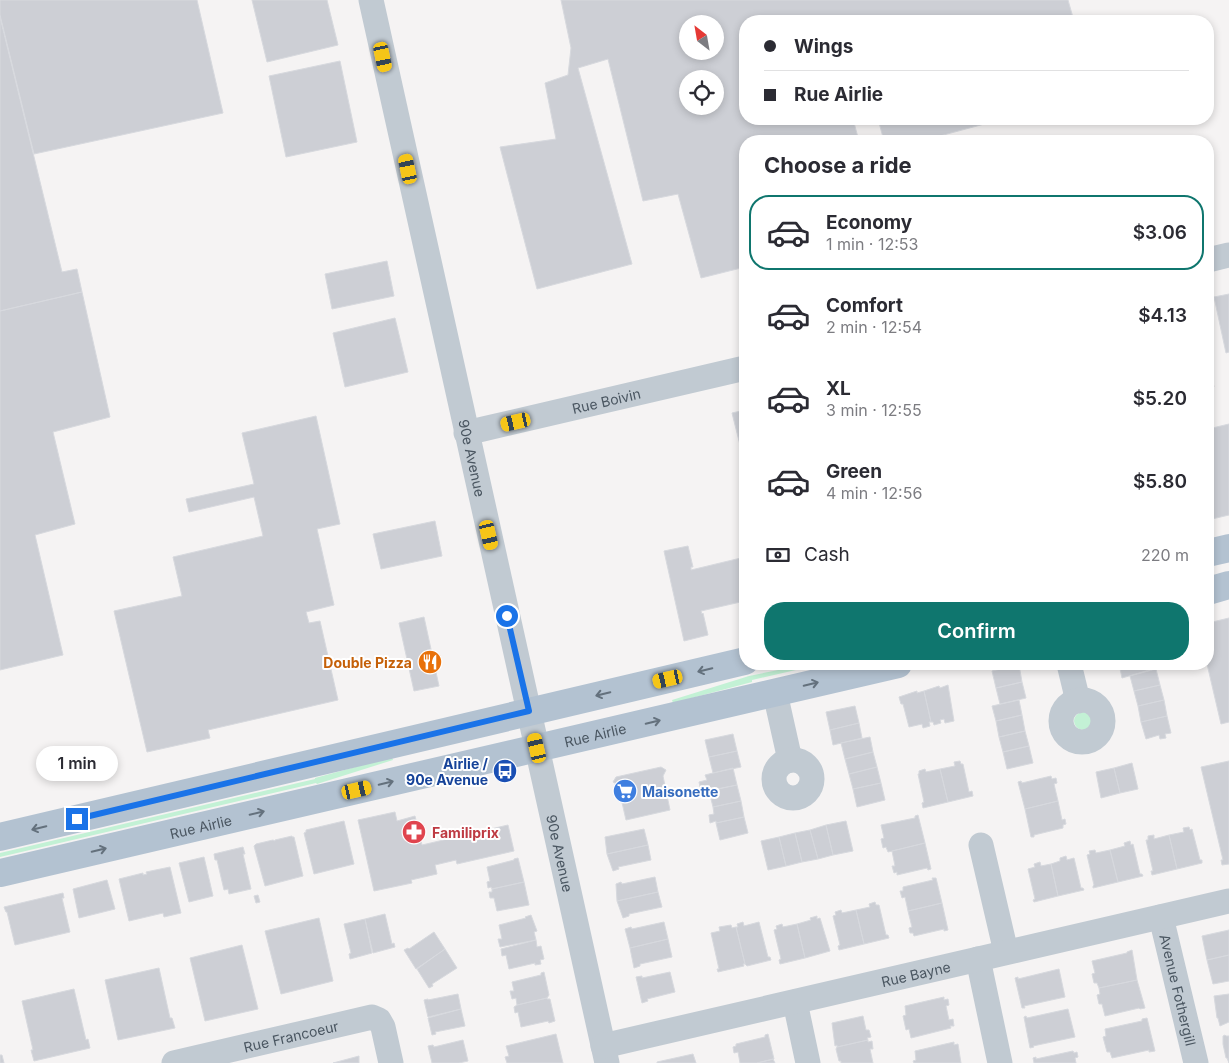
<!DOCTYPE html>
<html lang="en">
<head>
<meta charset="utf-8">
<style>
	body { margin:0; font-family:Inter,sans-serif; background:#f7f7f7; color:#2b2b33; height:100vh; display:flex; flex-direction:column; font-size:19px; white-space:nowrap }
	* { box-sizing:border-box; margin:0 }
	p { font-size:16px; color:#7c7c81 }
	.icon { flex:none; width:28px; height:28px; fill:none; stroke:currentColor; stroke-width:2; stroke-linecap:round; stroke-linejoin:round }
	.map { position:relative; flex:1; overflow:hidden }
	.details { position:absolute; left:739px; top:135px; width:475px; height:535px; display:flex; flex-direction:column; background:#fff; border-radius:20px; box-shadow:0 2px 8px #0003 }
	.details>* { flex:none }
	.guide { position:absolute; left:739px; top:15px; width:475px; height:110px; border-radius:20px; box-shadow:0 2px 8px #0003; display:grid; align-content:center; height:110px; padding:0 25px; background:#fff }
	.needle { width:32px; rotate:329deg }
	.controls { position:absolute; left:679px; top:15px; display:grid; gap:10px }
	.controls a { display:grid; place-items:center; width:45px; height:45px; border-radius:50%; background:#fff; box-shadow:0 2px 8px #0003; font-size:25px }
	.end { position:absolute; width:22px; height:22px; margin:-11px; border:6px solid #1a73e8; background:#fff; box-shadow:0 0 0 2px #fff }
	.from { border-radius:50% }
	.bubble { position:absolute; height:35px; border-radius:18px; background:#fff; box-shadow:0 2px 8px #0003; font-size:16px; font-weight:600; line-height:35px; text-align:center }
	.car { position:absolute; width:15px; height:30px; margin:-15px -8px; border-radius:6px; box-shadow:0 0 4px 1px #0007; background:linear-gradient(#f5c518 24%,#345 0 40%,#f5c518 0 76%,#345 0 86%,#f5c518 0) }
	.guide b { display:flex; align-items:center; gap:18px; height:48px; font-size:19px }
	.guide b+b { border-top:1px solid #e1e1e2 }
	.guide i { width:12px; height:12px; background:#2b2b33 }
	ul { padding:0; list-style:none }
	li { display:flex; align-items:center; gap:15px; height:75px; margin:0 10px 8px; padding:0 15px; border:2px solid transparent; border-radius:20px }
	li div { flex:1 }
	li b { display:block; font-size:19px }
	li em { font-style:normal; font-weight:600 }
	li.on { border-color:#0f766e }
	li>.icon { width:45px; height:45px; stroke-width:1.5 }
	h2 { padding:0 25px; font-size:22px; line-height:60px }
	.pay { display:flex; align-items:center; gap:12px; height:55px; padding:0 25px; font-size:19px }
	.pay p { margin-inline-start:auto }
	.primary-button { display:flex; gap:10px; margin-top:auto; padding:10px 25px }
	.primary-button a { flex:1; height:58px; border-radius:20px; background:#0f766e; color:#fff; font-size:20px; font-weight:600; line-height:58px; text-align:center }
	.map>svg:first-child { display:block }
	.green { fill:#c3f1d5 }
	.building { fill:#cdcfd5; stroke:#d7d9de; fill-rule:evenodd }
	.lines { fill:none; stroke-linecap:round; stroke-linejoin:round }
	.minor { stroke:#c1cad2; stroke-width:25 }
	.major { stroke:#b3c2d1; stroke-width:28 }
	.oneway { stroke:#64717d }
	.route { stroke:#1a73e8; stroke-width:6 }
	.labels { text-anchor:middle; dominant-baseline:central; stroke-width:4; stroke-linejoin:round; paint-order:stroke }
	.street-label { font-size:14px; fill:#4a5661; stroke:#fff }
	.food-label { font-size:14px; font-weight:bold; fill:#c56008; stroke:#fff; text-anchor:end }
	.transit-label { font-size:14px; font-weight:bold; fill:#164399; stroke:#fff; text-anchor:end }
	.shop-label { font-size:14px; font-weight:bold; fill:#366cbe; stroke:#fff; text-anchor:start }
	.health-label { font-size:14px; font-weight:bold; fill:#be3a42; stroke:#fff; text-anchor:start }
</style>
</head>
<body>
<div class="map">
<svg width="1229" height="1063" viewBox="0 0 1229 1063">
	<rect width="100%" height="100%" fill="#f5f3f3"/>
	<path class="green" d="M808 664H822L752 680V682L673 703 672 700 749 676Z
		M1074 721a9 9 0 1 1 18 0a9 9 0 1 1-18 0Z
		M392 757 393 760 317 784 316 783 0 857V853L315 779V778Z"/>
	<path class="building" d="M0 0H197L223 113 34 154 0 15Z
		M252 0H327L338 45 267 62Z
		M561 0H1068L1074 21H745V119H853L859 141H745V267L701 278 678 194 643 201 608 59 578 68 632 264 537 289 500 147 556 139 545 83 568 75 571 48ZM688 24H715V51H688ZM688 79H715V106H688Z
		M0 17 62 272 77 269 82 292 0 311Z
		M340 61 357 142 286 157 269 76Z
		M878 119H1003L921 141H884Z
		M387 261 394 296 332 309 325 274Z
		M82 292 110 417 53 432 75 524 35 535 63 655 0 670V311Z
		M1229 294V352L1226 353 1214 297Z
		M395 318 408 372 345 387 333 333Z
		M1208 357 1214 387 1208 388Z
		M745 410V452L742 453 732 413Z
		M316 416 340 524 317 529 334 605 306 612 309 623 320 621 338 700 208 730 210 738 147 752 114 611 182 596 173 557 263 536 254 497 189 512 186 499 254 484 242 433Z
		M1229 424V515L1208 520V429Z
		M435 521 442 556 381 569 373 534Z
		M745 532V555L740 533Z
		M688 546 693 567H691V570L745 557V601L701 611 702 614 703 613 708 635 684 641 664 551Z
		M424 617 439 686 414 691 399 623Z
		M1229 618V722L1221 724 1207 664 1208 623Z
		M1119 664H1147L1149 670 1122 678Z
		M1019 665 1022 682 996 688 992 671Z
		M1156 669 1160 685 1134 691 1130 676Z
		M1022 682 1026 698 1000 704 996 688Z
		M948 685 954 721 945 723 944 719 940 720 941 723 934 725 933 722H931L924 691 939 686 940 688Z
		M1160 685 1164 700 1138 706 1134 691Z
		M917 691V693L924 691 931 722H929L930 726 923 728 922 724 909 727 903 704H901L899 697Z
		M1019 700 1022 715 996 721 992 706Z
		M1164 700 1167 716 1141 722 1138 706Z
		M855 706 859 723 830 730 826 712Z
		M1022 715 1025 731 999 737 996 721Z
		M1167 716 1171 733 1165 734 1166 738 1160 739 1159 735 1146 739 1141 722Z
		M859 723 862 738 833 745 830 730Z
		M1025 731 1029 746 1003 752 999 737Z
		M733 734 737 751 709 757 705 740Z
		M870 737 873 752 845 759 841 743Z
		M1029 746 1033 763 1007 769 1003 752Z
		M737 751 741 767 713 773 709 757Z
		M873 752 877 767 849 774 845 759Z
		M960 761 961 764H963L969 792 972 791 973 796 948 802 940 769 955 766 954 762Z
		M1229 761V864L1222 865 1221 860H1223L1201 767Z
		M1132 763 1138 789 1120 793 1114 768Z
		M661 767 666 770 663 776 670 810 626 820 618 785 613 782 616 777Z
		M877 767 881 783 853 789 849 774Z
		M733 768 737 785 701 792 699 782 707 780 705 775Z
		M1114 768 1120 793 1101 798 1096 772Z
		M925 769 926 772 940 769 948 802 923 808 922 803 924 802 918 774H919V771Z
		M1051 776 1052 779 1056 778 1057 783 1054 784 1058 801 1025 809 1018 782 1021 781 1022 783Z
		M881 783 885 800 857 807 853 789Z
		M737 785 741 801 713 807 709 791Z
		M741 801 744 817 716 823V821L710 823 709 815 714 814 713 807Z
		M1058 801 1062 820 1065 819 1066 824 1063 825V828L1034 835V837H1031L1025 809Z
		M395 812 397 821 415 816 422 845 508 825 514 851 457 864 456 860 435 865 437 874 411 880 412 883 374 891 358 820Z
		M918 815 925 843 888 852 886 847 883 848 881 839 884 838 881 825 915 818V816Z
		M744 817 748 833 720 840 716 823Z
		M344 821 354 864 314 874 304 833 306 832V830Z
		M846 821 853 851 833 855 826 825Z
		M826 825 833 855 818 859 810 830Z
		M1189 827 1190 830 1192 829 1200 860H1202V863L1177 869 1169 835 1184 832 1183 828Z
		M644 829 648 845 607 854 605 837Z
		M810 830 818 859 802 862 795 833Z
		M795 833 802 862 786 866 779 837Z
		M1154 835V839L1169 835 1177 869 1152 875 1151 871H1153L1146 840H1148V836Z
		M292 836V837H294L303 876 265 886 254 846 256 844 273 840 275 841V840Z
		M779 837 786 866 768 870 761 841Z
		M1130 841 1131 845 1133 844 1140 874H1142L1143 876 1118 882 1110 850 1125 846 1124 843Z
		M925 843 931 869 928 870 927 868 897 875V872L894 873 892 866H895L892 851Z
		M648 845 651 860 618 867 619 869 613 871 607 854Z
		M243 847 245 854H243L251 889 229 894 228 889 224 890 217 860H215L214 854Z
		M1095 850 1096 853 1110 850 1118 882 1093 888V886L1094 885 1087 855 1090 854 1089 851Z
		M1066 856 1067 860 1074 858 1081 888H1083L1084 890 1058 896 1051 864 1060 861V858Z
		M204 857 213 896 189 902 179 863Z
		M518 858 524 882 492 889 491 887 488 888 487 882 490 881 487 867 514 860V859Z
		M1040 862 1041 866 1051 864 1058 896 1034 902 1033 900 1035 899 1028 869 1035 867 1034 864Z
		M170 867 181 913 164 917 163 913 129 921 119 879 143 873V875L147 874 146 872Z
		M655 877 658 892 617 901 616 884 621 882 622 884Z
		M932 878H936L942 903 908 911 905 897 902 898 900 891H903V887L933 880Z
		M107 880 115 909 79 918 73 889Z
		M524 882 529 905 497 911 494 898H490L489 892H492V889Z
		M658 892 662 907 629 914V916L623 918 617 901Z
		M63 893 64 898H62L70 932 15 945 7 912H6L4 907Z
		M258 895 260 902 256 903 254 896Z
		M875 902 876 905H879L886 935H888L889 938 864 944 856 910 870 907 869 904Z
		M942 903 948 930 944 931V929L914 936 913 933H910L909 928 912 927 908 911Z
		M841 910 842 913 856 910 864 944 839 950 838 946 840 945 833 916 836 915 835 912Z
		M385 914 392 944 394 943 395 947 373 953 365 919Z
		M531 915 537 931 534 932 536 940 500 947 498 939H502L499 925 526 918 525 917Z
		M817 916V919L820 918 830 951 805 958 797 924 811 920 810 918Z
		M319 918 333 981 281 994 265 931Z
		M365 919 372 953 350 959 349 954 351 953 344 924Z
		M664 922 668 939 630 948 625 929 631 927 632 929Z
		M743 922 744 926 759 922 768 957H770L771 960 747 966 745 964 736 927H738L737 924Z
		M782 924 783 927 797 924 805 958 780 964 779 960 781 959 774 930 777 929 776 926Z
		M731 925 732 928 736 927 745 964H743L744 966 718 972 717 969H719L711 933 720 931 719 927Z
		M1229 930V955L1207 960 1202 936Z
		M434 932 445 949 416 969 404 950 408 948 409 949Z
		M668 939 672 957 640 964V966L634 968 630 948Z
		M536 940 537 947 541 946 544 959 540 960 541 964 535 965V963L509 969 506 955 502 956 501 949Z
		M242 945 258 1009 205 1021 190 958Z
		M445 949 457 968 432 984 433 986 429 988 417 969Z
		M1132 950 1137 980 1099 988 1097 983H1094L1092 974 1095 973 1092 961 1127 953V952Z
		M1229 955V981L1213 984 1207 960Z
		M159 968 170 1018H172L175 1028 118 1040 105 980Z
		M1059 969 1065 997 1024 1006 1025 1008H1022L1015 978 1018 977V979Z
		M544 972 549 995 547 998 517 1005 516 998 512 999 510 991H514L512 982 541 975V973Z
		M670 972 675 992 647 999 648 1001 642 1003 636 977 642 976V978Z
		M1137 980 1145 1008 1140 1009 1139 1008 1105 1016 1102 1004H1099L1097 995 1100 994 1099 988Z
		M74 989 86 1040 88 1039 90 1048 34 1061 31 1050H33L22 1001Z
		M458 994 461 1009 428 1017 424 1000 428 999V1000Z
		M1229 994V1022L1220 1026 1218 1018H1217L1214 996Z
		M944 997V1000L948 999 949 1005 946 1006 949 1020 953 1019 954 1026H950L951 1028 911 1038 909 1029 906 1030 903 1016 906 1015 905 1006Z
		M547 998V999H550L555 1021 549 1023 548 1021 521 1027 518 1012 515 1013 514 1007 517 1005Z
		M461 1009 465 1026 435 1032 436 1034 432 1035 428 1018Z
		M1068 1009 1075 1037 1033 1046 1034 1047 1030 1048 1024 1017 1026 1016 1027 1018Z
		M863 1016 866 1030H869L871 1037 867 1038 868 1040 837 1047V1045L835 1046 832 1023Z
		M1147 1018 1155 1051 1149 1052V1050L1112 1058 1110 1052H1107L1103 1037 1106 1036 1105 1029 1142 1021V1019Z
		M556 1034 563 1063H507L505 1057 509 1056 506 1046Z
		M768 1034 774 1059 757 1063H740L738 1052 734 1053 733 1047 736 1046V1044L765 1037V1035Z
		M1225 1035 1226 1036H1229V1063L1227 1058H1226L1223 1044V1036Z
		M463 1040 468 1061 459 1063H432L428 1046 433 1045 434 1047Z
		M868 1040V1042L872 1041 873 1049H870L873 1063H841V1061H839L836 1049 837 1047Z
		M954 1042V1045L958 1044 961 1063H914L913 1061 916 1060 915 1051Z
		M1073 1051 1074 1053 1077 1052 1078 1057 1075 1058 1076 1063H1034L1033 1058 1036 1057V1059Z
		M693 1054 696 1063H657V1062Z
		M0 1055H2L4 1063H0Z
		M359 1056V1063H333Z
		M773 1059 775 1063H757Z"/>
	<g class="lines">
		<g class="minor">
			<path id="s1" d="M371 0 607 1063"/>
			<path d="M1208 260 1229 255"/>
			<path id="s2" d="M466 433 745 368"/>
			<path d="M1069 664 1078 701"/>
			<path d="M775 693 790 760"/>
			<circle cx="1082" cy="721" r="21"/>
			<circle cx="793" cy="779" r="19"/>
			<path d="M981 845 1006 952"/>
			<path id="s3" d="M1161 917 1196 1063"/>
			<path d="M978 959 1000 1063"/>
			<path d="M795 1002 808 1063"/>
			<path id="s4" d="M603 1046 1229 901"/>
			<path id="s5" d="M174 1063 372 1017 379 1020 383 1027 391 1063"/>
		</g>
		<g class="major">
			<path d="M1208 553 1229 548"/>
			<path d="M1208 591 1229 585"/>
			<path d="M0 837 745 661"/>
			<path id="s6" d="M0 873 898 664"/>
		</g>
	</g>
	<defs><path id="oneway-shaft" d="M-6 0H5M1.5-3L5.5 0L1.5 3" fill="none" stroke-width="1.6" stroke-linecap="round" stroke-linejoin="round" transform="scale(1.25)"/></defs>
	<g class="oneway">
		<use href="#oneway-shaft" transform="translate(705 670) rotate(167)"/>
		<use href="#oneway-shaft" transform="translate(811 684) rotate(-13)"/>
		<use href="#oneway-shaft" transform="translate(603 694) rotate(167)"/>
		<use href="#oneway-shaft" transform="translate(653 722) rotate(-13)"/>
		<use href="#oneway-shaft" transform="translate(386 783) rotate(-13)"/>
		<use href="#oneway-shaft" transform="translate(257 813) rotate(-13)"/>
		<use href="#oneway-shaft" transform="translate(39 828) rotate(167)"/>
		<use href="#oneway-shaft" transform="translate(99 850) rotate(-13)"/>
	</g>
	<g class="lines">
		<path class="route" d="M77 819 529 711 507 616"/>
	</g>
	<defs>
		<g id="restaurant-disc" transform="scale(1.25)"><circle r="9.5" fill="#e8710a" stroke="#fff"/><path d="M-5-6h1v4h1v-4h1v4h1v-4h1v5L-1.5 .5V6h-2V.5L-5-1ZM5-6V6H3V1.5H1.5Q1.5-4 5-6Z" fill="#fff"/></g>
		<g id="bus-disc" transform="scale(1.25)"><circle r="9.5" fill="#1a4fb4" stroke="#fff"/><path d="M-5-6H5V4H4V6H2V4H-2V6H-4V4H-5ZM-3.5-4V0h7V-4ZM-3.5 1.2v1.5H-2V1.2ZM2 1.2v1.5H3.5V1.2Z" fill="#fff"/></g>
		<g id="supermarket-disc" transform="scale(1.25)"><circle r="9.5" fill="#3f7fe0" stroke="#fff"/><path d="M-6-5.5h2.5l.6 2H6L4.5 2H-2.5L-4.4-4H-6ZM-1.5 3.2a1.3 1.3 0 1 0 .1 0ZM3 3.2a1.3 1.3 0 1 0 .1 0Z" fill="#fff"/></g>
		<g id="pharmacy-disc" transform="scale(1.25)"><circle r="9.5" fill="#e0444e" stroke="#fff"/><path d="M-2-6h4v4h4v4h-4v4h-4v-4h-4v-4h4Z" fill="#fff"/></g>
	</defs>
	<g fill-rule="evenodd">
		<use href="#restaurant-disc" x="430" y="662"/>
		<use href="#bus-disc" x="505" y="771"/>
		<use href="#supermarket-disc" x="625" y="791"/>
		<use href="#pharmacy-disc" x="414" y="832"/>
	</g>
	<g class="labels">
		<g class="street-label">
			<text stroke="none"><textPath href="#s2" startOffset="144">Rue Boivin</textPath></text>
			<text stroke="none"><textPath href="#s1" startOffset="469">90e Avenue</textPath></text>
			<text stroke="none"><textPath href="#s6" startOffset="611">Rue Airlie</textPath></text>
			<text stroke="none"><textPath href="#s6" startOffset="206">Rue Airlie</textPath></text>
			<text stroke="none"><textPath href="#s1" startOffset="874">90e Avenue</textPath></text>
			<text stroke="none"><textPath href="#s4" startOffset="321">Rue Bayne</textPath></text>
			<text stroke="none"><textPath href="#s3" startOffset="75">Avenue Fothergill</textPath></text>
			<text stroke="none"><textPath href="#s5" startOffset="120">Rue Francoeur</textPath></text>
		</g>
		<g class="food-label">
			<text x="412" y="662">Double Pizza</text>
		</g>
		<g class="transit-label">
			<text x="488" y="763">Airlie /<tspan x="488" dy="16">90e Avenue</tspan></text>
		</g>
		<g class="shop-label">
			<text x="642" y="791">Maisonette</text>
		</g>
		<g class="health-label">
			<text x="432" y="832">Familiprix</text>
		</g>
	</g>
</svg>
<div class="controls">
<a><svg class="needle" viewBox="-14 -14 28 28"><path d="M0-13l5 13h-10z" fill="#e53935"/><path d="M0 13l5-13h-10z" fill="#7c7c81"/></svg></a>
<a><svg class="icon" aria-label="locate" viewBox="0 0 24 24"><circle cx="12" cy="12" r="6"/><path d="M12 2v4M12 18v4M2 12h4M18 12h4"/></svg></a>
</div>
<i class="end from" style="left:507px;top:616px"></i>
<i class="end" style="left:77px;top:819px"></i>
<div class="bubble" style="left:36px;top:746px;width:82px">1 min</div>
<i class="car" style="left:383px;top:57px;rotate:168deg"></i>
<i class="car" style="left:408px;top:169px;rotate:348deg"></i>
<i class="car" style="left:516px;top:422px;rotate:257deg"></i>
<i class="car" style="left:489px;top:535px;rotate:167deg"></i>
<i class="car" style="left:668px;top:679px;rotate:257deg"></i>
<i class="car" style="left:537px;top:748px;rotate:347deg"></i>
<i class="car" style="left:357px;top:790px;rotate:77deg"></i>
<div class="guide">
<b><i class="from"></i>Wings</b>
<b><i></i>Rue Airlie</b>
</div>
<section class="details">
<h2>Choose a ride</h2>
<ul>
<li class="on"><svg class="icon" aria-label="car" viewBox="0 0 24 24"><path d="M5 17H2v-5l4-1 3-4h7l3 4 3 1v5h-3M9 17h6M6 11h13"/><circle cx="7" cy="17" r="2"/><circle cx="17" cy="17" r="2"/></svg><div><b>Economy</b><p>1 min · 12:53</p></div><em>$3.06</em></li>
<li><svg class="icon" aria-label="car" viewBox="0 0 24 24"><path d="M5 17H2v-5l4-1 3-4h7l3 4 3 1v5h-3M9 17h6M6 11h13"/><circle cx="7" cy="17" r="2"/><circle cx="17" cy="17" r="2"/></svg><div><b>Comfort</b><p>2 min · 12:54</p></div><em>$4.13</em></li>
<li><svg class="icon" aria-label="car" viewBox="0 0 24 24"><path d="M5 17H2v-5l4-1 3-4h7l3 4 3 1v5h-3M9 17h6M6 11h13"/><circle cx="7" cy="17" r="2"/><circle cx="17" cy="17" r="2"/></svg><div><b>XL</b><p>3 min · 12:55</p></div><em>$5.20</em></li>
<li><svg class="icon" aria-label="car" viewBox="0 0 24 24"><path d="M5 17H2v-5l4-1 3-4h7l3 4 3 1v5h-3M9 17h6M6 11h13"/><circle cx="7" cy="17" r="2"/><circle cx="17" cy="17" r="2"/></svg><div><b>Green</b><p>4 min · 12:56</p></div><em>$5.80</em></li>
</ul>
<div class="pay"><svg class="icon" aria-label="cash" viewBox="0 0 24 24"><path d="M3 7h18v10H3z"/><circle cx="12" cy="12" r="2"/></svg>Cash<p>220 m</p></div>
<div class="primary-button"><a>Confirm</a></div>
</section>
</div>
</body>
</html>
